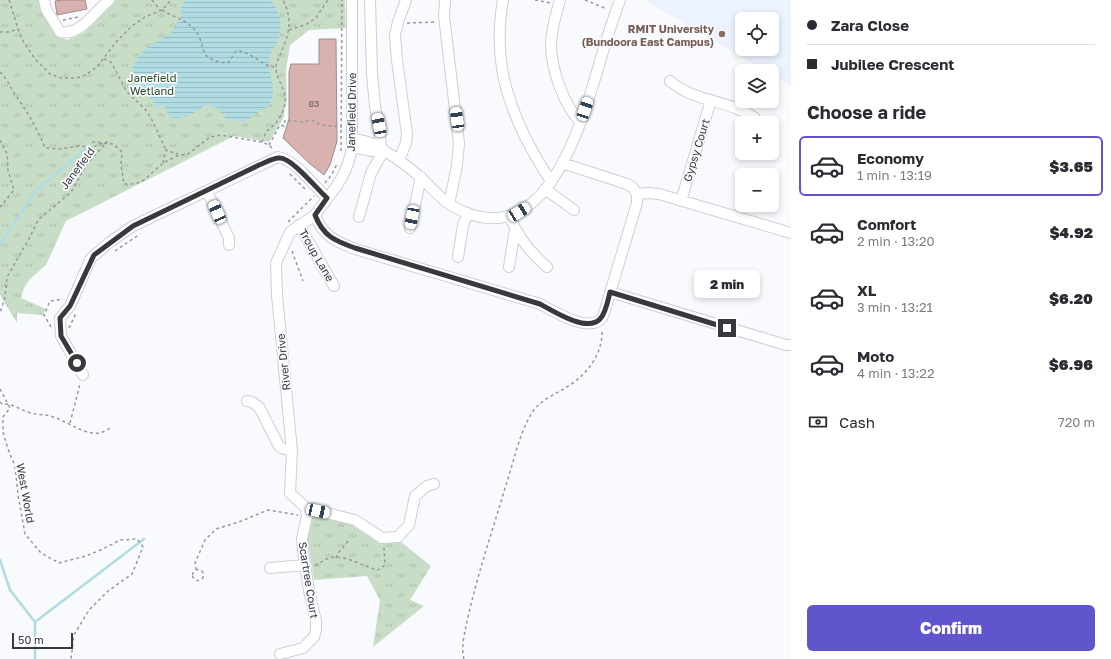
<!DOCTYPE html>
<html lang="en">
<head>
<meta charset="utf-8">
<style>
	body { margin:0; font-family:"Golos Text",sans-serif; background:#f7f7f7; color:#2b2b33; height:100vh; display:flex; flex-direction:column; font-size:15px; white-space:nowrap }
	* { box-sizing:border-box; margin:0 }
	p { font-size:13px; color:#7c7c81 }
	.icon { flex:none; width:22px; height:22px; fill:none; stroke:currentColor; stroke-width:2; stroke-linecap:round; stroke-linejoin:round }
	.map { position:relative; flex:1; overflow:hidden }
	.sheet { display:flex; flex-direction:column; background:#fff; width:320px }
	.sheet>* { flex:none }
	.top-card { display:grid; align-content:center; height:88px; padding:0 16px; background:#fff }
	.fabs { position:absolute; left:735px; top:12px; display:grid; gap:8px }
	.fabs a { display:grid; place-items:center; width:44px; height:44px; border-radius:6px; background:#fff; box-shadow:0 2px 6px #0003; font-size:20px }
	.scale { position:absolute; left:12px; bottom:10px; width:61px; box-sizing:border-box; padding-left:4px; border:2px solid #38393c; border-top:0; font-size:11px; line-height:14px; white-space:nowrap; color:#38393c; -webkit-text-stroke:3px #f9fafe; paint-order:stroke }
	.end { position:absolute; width:18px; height:18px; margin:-9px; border:5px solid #38393c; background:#fff; box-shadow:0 0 0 2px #fff }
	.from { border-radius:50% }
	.bubble { position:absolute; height:28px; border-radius:6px; background:#fff; box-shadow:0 2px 6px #0003; font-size:13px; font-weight:800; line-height:28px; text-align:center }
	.car { position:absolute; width:12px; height:24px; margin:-12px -6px; border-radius:5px; box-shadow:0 0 3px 1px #0007; background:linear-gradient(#fff 24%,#345 0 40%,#fff 0 76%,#345 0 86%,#fff 0) }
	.top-card b { display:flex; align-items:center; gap:14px; height:38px; font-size:15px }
	.top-card b+b { border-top:1px solid #e1e1e2 }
	.top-card i { width:10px; height:10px; background:#2b2b33 }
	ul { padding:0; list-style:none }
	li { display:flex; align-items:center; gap:12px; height:60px; margin:0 8px 6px; padding:0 8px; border:2px solid transparent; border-radius:6px }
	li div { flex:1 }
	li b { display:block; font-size:15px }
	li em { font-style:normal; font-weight:800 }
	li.active { border-color:#6155ce }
	li>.icon { width:36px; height:36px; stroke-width:1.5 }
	h2 { padding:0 16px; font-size:18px; line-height:48px }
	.pay { display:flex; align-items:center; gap:10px; height:44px; padding:0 16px; font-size:15px }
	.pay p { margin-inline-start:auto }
	.action { display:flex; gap:8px; margin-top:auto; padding:8px 16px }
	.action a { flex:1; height:46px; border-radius:6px; background:#6155ce; color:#fff; font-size:16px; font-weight:800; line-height:46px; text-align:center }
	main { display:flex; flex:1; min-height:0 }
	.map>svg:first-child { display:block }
	.built { fill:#edf2ff; fill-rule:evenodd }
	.grass { fill:url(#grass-tufts) }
	.water { fill:url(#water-rules) }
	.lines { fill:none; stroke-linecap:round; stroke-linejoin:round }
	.stream { stroke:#b0dce3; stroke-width:2.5 }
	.building { fill:#d9b1ae; stroke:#9a908f }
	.minor-casing { stroke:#cccfd8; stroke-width:12 }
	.path { stroke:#97989c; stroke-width:1.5; stroke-dasharray:3 3; stroke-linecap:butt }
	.minor { stroke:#fff; stroke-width:10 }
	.route { stroke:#38393c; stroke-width:5 }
	.education-dot { fill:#8d6e63; stroke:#f9fafe; stroke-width:1.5 }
	.labels { text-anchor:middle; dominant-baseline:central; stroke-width:3.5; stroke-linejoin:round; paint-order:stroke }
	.number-label { font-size:9px; fill:#605758 }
	.education-label { font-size:11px; font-weight:bold; fill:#785e54; stroke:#f9fafe; text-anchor:end }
	.park-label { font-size:11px; fill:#294d26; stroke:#f9fafe }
	.street-label { font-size:11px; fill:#38393c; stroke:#f9fafe }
</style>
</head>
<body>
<main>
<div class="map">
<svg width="791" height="659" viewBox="0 0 791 659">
	<defs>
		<pattern id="grass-tufts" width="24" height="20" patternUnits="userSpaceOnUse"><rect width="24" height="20" fill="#c8ddc5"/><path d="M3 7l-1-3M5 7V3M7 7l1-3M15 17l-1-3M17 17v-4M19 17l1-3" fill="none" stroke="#adbeaa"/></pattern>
		<pattern id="water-rules" width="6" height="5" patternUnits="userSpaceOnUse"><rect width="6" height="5" fill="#b0dce3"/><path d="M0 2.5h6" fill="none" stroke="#98bec4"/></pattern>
	</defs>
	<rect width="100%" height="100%" fill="#f9fafe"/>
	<path class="built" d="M646 0H791V86L772 75V71H766L646 1ZM742 19H772V49H742Z"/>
	<path class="grass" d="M0 0H41L43 13 53 31 67 40 85 32 97 17 116 0H345L346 28 309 30 290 45 286 70 287 99 283 119 269 142 234 136 66 221 46 265 30 279 24 288 21 298 46 309 43 315 17 313V323L0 295Z
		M313 515 355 524 380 541 401 542 431 566 410 600 424 606 373 647 380 600 367 576 314 580 307 536Z"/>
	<path class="water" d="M187 0H270C282 12 283 28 277 43 275 48 269 53 269 59 268 73 278 92 269 105 267 109 260 110 257 113 244 124 241 122 226 119L218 109 208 104C193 113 187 120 169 117L166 109 164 106 157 107 147 94 133 85 132 69 139 55 151 45 171 33 182 15 181 5Z"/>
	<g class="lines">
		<path class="stream" d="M0 244 35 192 87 147
			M0 560 10 590 35 622V659
			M35 622 144 539"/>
	</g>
	<path class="building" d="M63 0H85L87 9 57 15 55 1Z
		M319 39H336L337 141 330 165 324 175 309 163 283 138 289 119V72L291 64H319Z"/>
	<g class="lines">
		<g class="minor-casing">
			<path id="minor" d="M44 0 46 9 60 32C81 36 94 12 109 0
				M370 0 372 74 375 106 380 136 381 149
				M445 0 444 16 459 143 457 166 449 204
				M503 0C494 52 503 92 526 139 534 154 541 167 551 181
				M560 0C556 14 551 31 551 45 551 68 564 107 581 122
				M670 81C694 102 729 100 755 118
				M353 139C359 140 365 141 371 143 375 144 377 147 381 149 395 157 408 166 420 177 430 186 438 196 449 204 545 263 582 123 601 58 607 38 613 19 620 0
				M352 147 372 151 381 149
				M399 160 406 143 407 134 397 60 395 35 398 22 406 0
				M562 163 627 184 633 188 637 194 649 193 659 194 791 233
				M545 189 574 210
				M207 191 229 238V245
				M681 201 711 100
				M315 215C333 190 347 178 352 147V0
				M510 216C517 237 531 253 547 267
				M359 217 371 173 384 150
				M299 225 334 286
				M410 228 421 177
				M458 257 463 225 468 213
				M509 267 515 229
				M610 292 786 345H791
				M83 375 61 336 60 318 70 306 91 258 110 242 133 226 278 157C297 161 313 185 327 198
				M247 401 252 402 259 407 279 446 282 448 292 451
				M306 508 290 493 292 451 277 295 276 263 290 232 315 215C323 236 335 241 355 249L540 304C553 311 590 334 602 318 604 314 606 307 607 303L637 203V194
				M306 508 355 520 382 538 398 537 409 525 415 496 427 486 434 484
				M270 568 305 565
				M280 654 303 648 314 637 316 630V621L309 591 303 551 302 539 307 516 306 508"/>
		</g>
		<path class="path" d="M9 0 18 29 24 43 36 60 50 74 61 78H73L82 77 97 67 116 42 132 26 145 17 162 10 171 0
			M152 0 161 11
			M535 0 551 3
			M585 0 607 9
			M162 10C173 17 185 19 194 29 209 46 194 60 228 63L236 51C251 50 261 67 276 67
			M63 20 78 17
			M407 23 436 22
			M289 30 307 24 316 18 321 10 328 0
			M0 32H8L18 29
			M104 59 111 62 127 92 145 109 151 118 166 150
			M0 72C8 80 9 85 14 93 27 111 37 128 45 148L59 149 79 146 92 147 107 142 87 164 71 192 38 220 30 237 7 277 5 297 0 313
			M0 140 7 154 8 171 14 190 0 207
			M92 142 113 144 122 152 121 165 124 184H135L144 180 163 163 179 155 188 154 210 137 221 135 262 142 269 145 274 150
			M262 142C263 139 265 134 267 131 269 129 272 127 274 125 279 120 284 111 285 103 287 89 276 80 276 68 276 61 280 56 282 50 290 33 292 17 283 0
			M269 145 280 125 284 126 285 120 301 122 312 120 321 125 342 127
			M341 151 342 0
			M163 163 166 150 178 154
			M290 174 307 191
			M325 183 332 174 337 164
			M288 222 314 196
			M115 251 140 234
			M292 251 303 281
			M51 327 44 315 50 301 63 299
			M69 328 76 313
			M0 389 10 408 3 417V432L8 449 15 466 18 495 25 534 41 553 59 563 86 556 103 549 120 540 137 539 143 547 132 574 108 591 89 610 74 635 71 659
			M0 402 2 404C11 403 19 409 28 412 35 415 43 414 50 416 70 421 91 443 110 428
			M70 423 80 384
			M336 558C339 549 345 547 349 539
			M315 565C320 564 324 559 329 558 347 554 362 567 378 570L385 565 384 547
			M192.5 575a5.5 5.5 0 1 1 11 0a5.5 5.5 0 1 1-11 0Z
			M196 570 195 563 205 540 216 529 239 522 268 510 298 515
			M464 659C461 649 464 636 466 626 476 579 492 532 506 485 514 461 519 433 533 411 541 400 554 395 565 388 586 376 603 355 602 330"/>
		<use href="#minor" class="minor"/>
	</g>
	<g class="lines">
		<path class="route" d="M77 363 61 336 60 318 70 306 94 255 133 226 259 165C265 163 274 157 280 158 292 158 317 189 327 198L315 215C323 236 335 241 355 248L540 304C553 311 587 333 600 319 606 313 608 300 610 292L727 328"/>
	</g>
	<circle class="education-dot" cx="722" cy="34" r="4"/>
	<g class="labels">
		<g class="number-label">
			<text x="314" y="103">83</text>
		</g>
		<g class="education-label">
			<text x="714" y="28">RMIT University<tspan x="714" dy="13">(Bundoora East Campus)</tspan></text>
		</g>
		<g class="park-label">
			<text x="152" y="77">Janefield<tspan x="152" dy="13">Wetland</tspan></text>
		</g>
		<g class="street-label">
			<text transform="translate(351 112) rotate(-89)">Janefield Drive</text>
			<text transform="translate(696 150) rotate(-73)">Gypsy Court</text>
			<text transform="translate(77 168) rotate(-53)">Janefield</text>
			<text transform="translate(317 255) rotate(60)">Troup Lane</text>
			<text transform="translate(283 362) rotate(-96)">River Drive</text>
			<text transform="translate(26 493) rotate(80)">West World</text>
			<text transform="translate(309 580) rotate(81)">Scartree Court</text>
		</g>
	</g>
</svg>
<div class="fabs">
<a><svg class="icon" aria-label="locate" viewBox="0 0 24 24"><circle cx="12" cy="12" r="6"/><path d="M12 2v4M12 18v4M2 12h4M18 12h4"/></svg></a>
<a><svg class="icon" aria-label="layers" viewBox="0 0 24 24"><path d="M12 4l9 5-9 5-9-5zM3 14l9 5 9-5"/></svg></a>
<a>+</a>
<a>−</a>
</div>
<div class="scale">50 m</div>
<i class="end from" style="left:77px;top:363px"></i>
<i class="end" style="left:727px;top:328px"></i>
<div class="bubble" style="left:694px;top:270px;width:66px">2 min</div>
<i class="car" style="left:585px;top:109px;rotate:18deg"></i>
<i class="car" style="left:457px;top:119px;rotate:352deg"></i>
<i class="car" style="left:379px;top:125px;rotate:349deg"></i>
<i class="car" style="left:217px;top:212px;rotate:336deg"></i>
<i class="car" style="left:519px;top:212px;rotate:58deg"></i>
<i class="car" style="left:412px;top:217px;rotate:191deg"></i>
<i class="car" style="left:318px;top:511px;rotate:102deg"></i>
</div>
<section class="sheet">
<div class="top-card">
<b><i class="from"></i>Zara Close</b>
<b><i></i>Jubilee Crescent</b>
</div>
<h2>Choose a ride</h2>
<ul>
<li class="active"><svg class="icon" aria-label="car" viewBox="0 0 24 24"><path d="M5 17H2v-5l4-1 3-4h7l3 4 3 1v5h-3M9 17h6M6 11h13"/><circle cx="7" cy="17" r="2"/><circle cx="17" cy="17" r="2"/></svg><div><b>Economy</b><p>1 min · 13:19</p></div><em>$3.65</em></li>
<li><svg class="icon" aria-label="car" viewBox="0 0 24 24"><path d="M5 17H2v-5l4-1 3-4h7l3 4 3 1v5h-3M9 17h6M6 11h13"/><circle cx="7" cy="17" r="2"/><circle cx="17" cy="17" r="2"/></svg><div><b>Comfort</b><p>2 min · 13:20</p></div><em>$4.92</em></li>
<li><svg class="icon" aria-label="car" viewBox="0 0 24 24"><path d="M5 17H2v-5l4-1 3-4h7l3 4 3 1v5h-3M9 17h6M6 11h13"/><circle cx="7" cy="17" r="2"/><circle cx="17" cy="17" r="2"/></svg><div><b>XL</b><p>3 min · 13:21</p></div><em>$6.20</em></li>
<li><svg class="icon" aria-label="car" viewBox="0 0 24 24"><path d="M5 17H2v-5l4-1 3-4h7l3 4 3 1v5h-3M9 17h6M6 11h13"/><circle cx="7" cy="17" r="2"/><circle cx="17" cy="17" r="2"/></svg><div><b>Moto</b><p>4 min · 13:22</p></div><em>$6.96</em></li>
</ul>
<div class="pay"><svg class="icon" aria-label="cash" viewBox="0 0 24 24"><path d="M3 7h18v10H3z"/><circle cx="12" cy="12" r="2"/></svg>Cash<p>720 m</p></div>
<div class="action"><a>Confirm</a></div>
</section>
</main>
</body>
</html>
